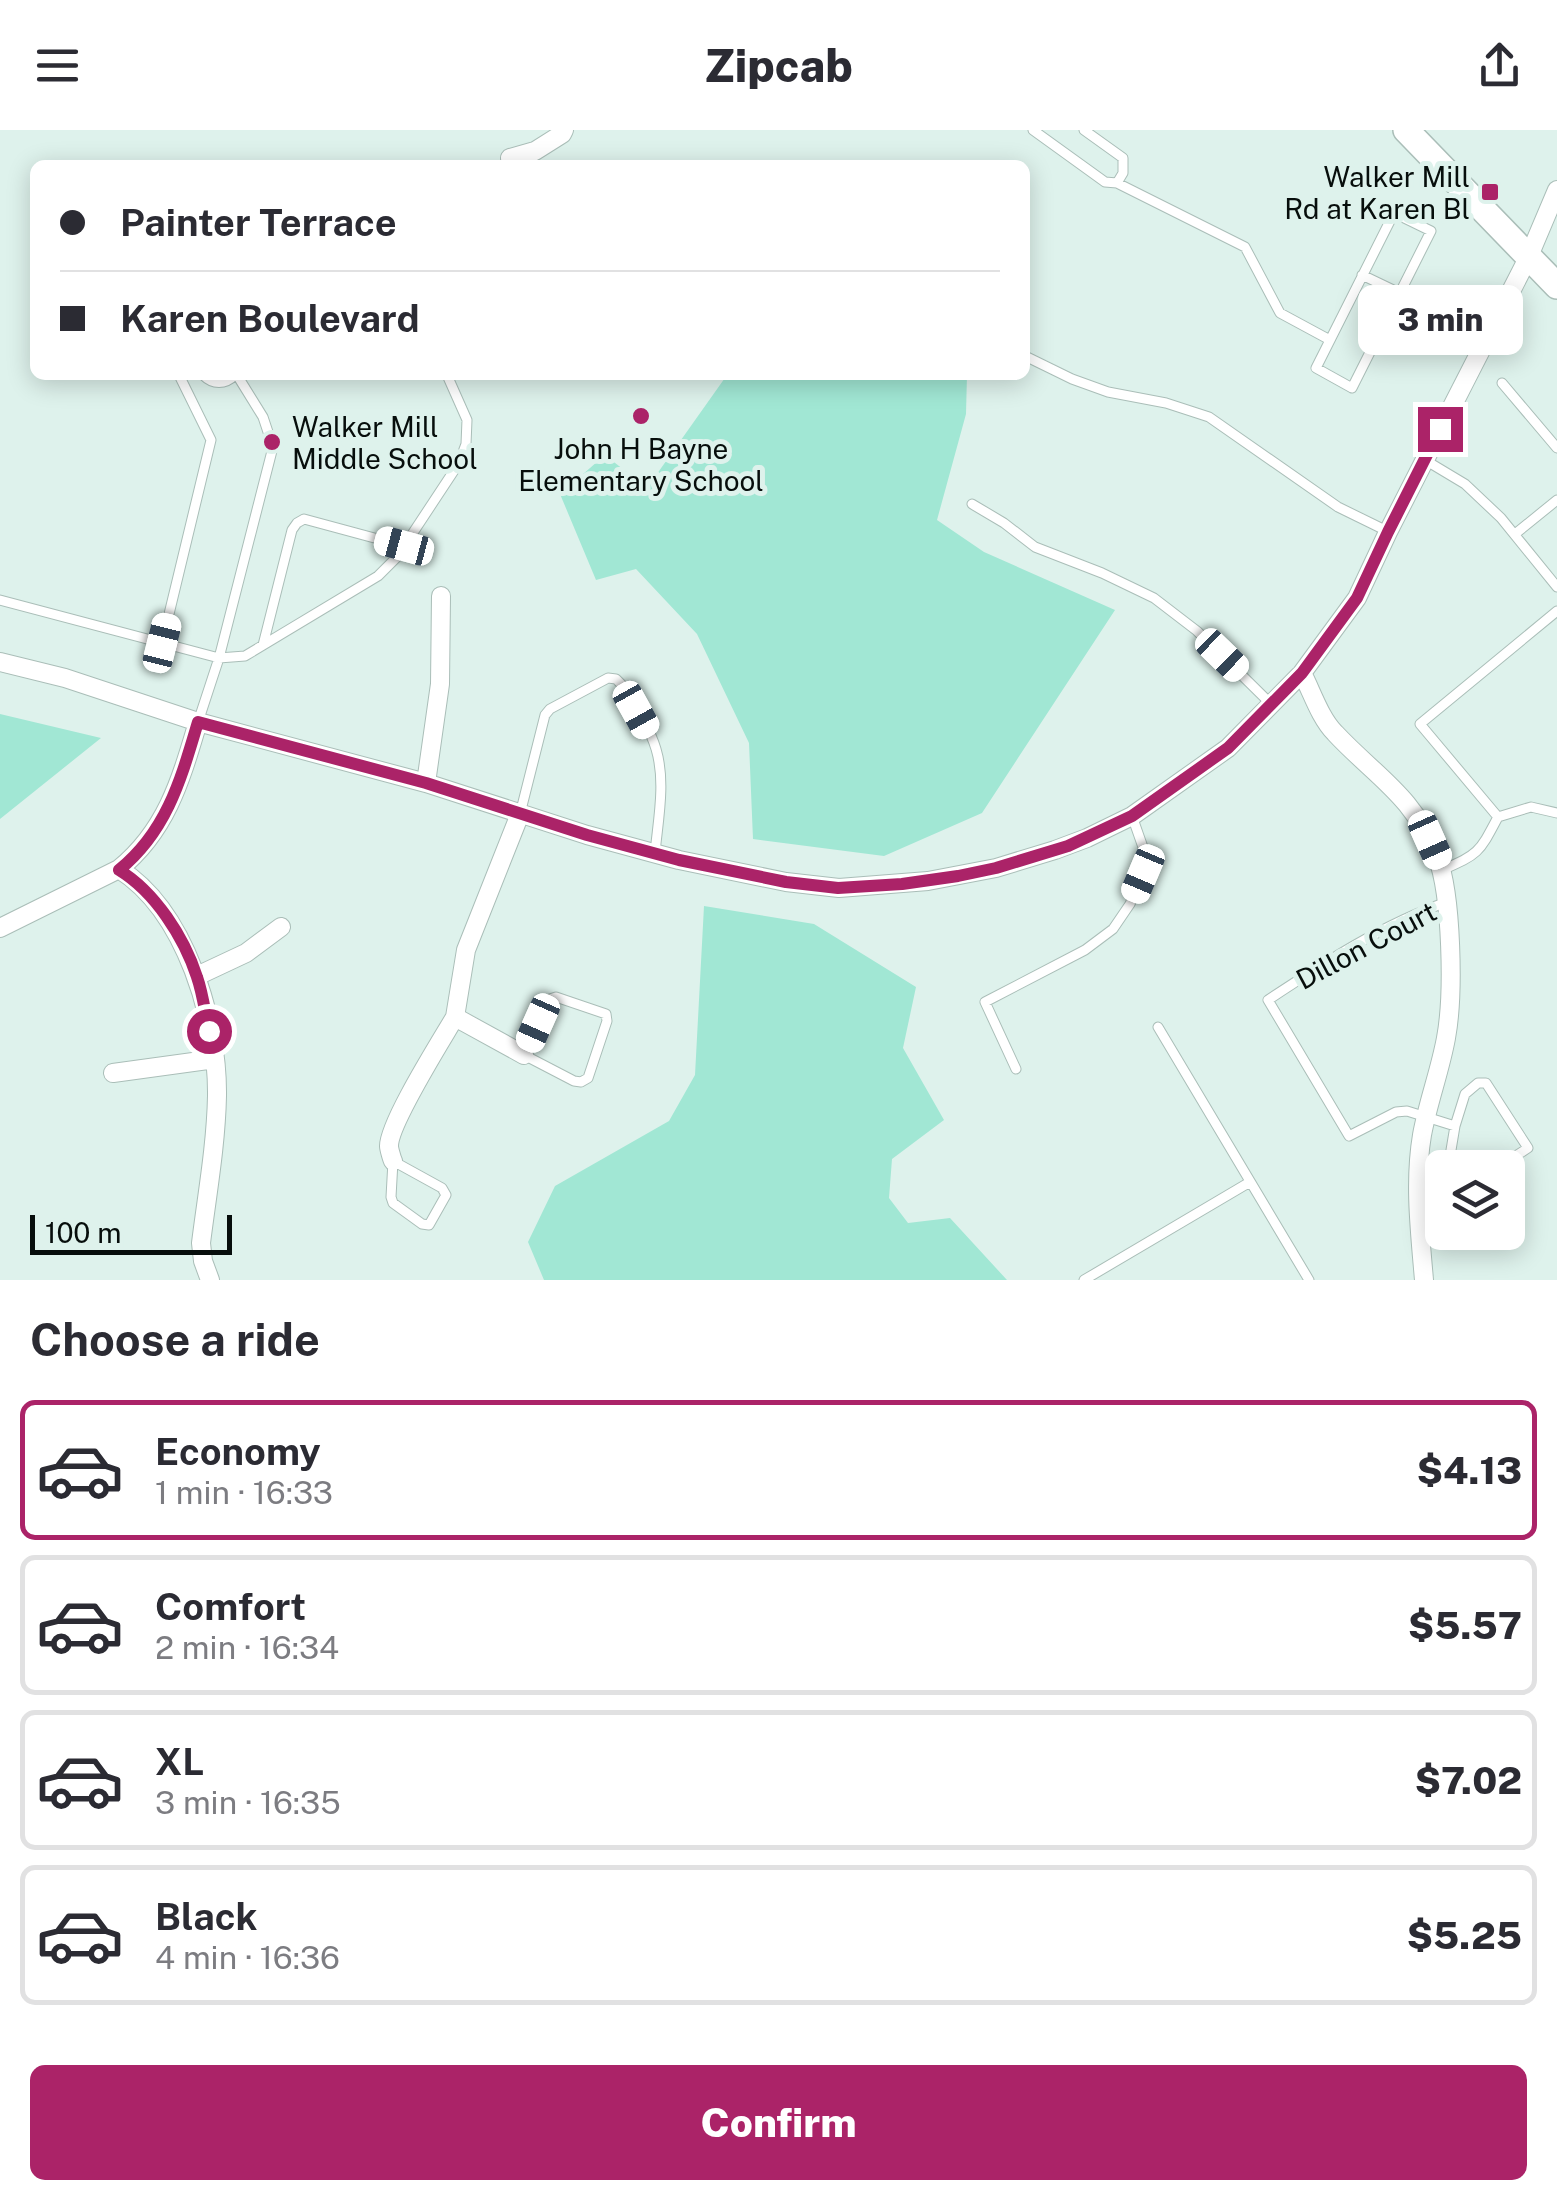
<!DOCTYPE html>
<html lang="en">
<head>
<meta charset="utf-8">
<style>
	body { margin:0; font-family:"Public Sans",sans-serif; background:#f7f7f7; color:#2b2b33; height:100vh; display:flex; flex-direction:column; font-size:38px; white-space:nowrap }
	* { box-sizing:border-box; margin:0 }
	p { font-size:32px; color:#7c7c81 }
	.icon { flex:none; width:55px; height:55px; fill:none; stroke:currentColor; stroke-width:2; stroke-linecap:round; stroke-linejoin:round }
	.map { position:relative; height:1150px; overflow:hidden }
	.panel { display:flex; flex-direction:column; background:#fff; flex:1 }
	.panel>* { flex:none }
	.guide { position:absolute; left:30px; top:30px; width:1000px; height:220px; border-radius:15px; box-shadow:0 5px 25px #0003; display:grid; align-content:center; height:220px; padding:0 30px; background:#fff }
	.controls { position:absolute; left:1425px; top:1020px; display:grid; gap:20px }
	.controls a { display:grid; place-items:center; width:100px; height:100px; border-radius:15px; background:#fff; box-shadow:0 5px 25px #0003; font-size:50px }
	.scale { position:absolute; left:30px; bottom:25px; width:202px; box-sizing:border-box; padding-left:10px; border:5px solid #070e0c; border-top:0; font-size:28px; line-height:35px; white-space:nowrap; color:#070e0c; -webkit-text-stroke:8px #def2ec; paint-order:stroke }
	.end { position:absolute; width:45px; height:45px; margin:-22px; border:12px solid #ab2368; background:#fff; box-shadow:0 0 0 5px #fff }
	.from { border-radius:50% }
	.bubble { position:absolute; height:70px; border-radius:15px; background:#fff; box-shadow:0 5px 25px #0003; font-size:32px; font-weight:800; line-height:70px; text-align:center }
	.car { position:absolute; width:30px; height:60px; margin:-30px -15px; border-radius:12px; box-shadow:0 0 8px 2px #0007; background:linear-gradient(#fff 24%,#345 0 40%,#fff 0 76%,#345 0 86%,#fff 0) }
	.guide b { display:flex; align-items:center; gap:35px; height:95px; font-size:38px }
	.guide b+b { border-top:2px solid #e1e1e2 }
	.guide i { width:25px; height:25px; background:#2b2b33 }
	ul { padding:0; list-style:none }
	li { display:flex; align-items:center; gap:30px; height:140px; margin:0 20px 15px; padding:0 10px; border:5px solid #e1e1e2; border-radius:15px }
	li div { flex:1 }
	li b { display:block; font-size:38px }
	li em { font-style:normal; font-weight:800 }
	li.selected { border-color:#ab2368 }
	li>.icon { width:90px; height:90px; stroke-width:1.5 }
	h2 { padding:0 30px; font-size:45px; line-height:120px }
	.action { display:flex; gap:20px; margin-top:auto; padding:20px 30px }
	.action a { flex:1; height:115px; border-radius:15px; background:#ab2368; color:#fff; font-size:40px; font-weight:800; line-height:115px; text-align:center }
	header { display:flex; justify-content:space-between; align-items:center; height:130px; padding:0 30px; background:#fff; font-size:45px; font-weight:800 }
	.map>svg:first-child { display:block }
	.green { fill:#a1e7d4 }
	.lines { fill:none; stroke-linecap:round; stroke-linejoin:round }
	.lane-casing { stroke:#aabeb8; stroke-width:11 }
	.street-casing { stroke:#aabeb8; stroke-width:20 }
	.primary-casing { stroke:#aabeb8; stroke-width:28 }
	.lane { stroke:#fff; stroke-width:9 }
	.street { stroke:#fff; stroke-width:18 }
	.primary { stroke:#fff; stroke-width:25 }
	.route { stroke:#ab2368; stroke-width:12 }
	.poi-dot { fill:#ab2368; stroke:#def2ec; stroke-width:4 }
	.labels { text-anchor:middle; dominant-baseline:central; stroke-width:10; stroke-linejoin:round; paint-order:stroke }
	.poi-label { font-size:28px; fill:#070e0c; stroke:#def2ec; text-anchor:end }
	.street-label { font-size:28px; fill:#070e0c; stroke:#def2ec }
</style>
</head>
<body>
<header><svg class="icon" aria-label="menu" viewBox="0 0 24 24"><path d="M4 6h16M4 12h16M4 18h16"/></svg>Zipcab<svg class="icon" aria-label="share" viewBox="0 0 24 24"><path d="M12 15V3M7 8l5-5 5 5M5 13v7h14v-7"/></svg></header>
<div class="map">
<svg width="1557" height="1150" viewBox="0 0 1557 1150">
	<rect width="100%" height="100%" fill="#def2ec"/>
	<path class="green" d="M727 245H967L966 284 937 390 984 422 1115 480 982 683 884 726 753 709 749 613 697 504 636 439 596 450 560 364 605 325 647 358Z
		M0 584 101 608 0 689Z
		M704 776 814 794 916 857 903 918 944 990 892 1029 889 1068 908 1093 950 1088 1007 1150H544L528 1112 555 1056 669 991 695 945Z"/>
	<g class="lines">
		<g class="lane-casing">
			<path id="lane" d="M1033 0 1105 52 1117 53 1123 43V28L1084 0
				M1117 53 1245 117 1280 183 1330 210
				M1394 83 1431 101 1352 258 1316 238Z
				M1362 145 1487 205
				M1025 226 1072 249 1108 262 1166 273 1209 287 1338 377 1387 401
				M203 245C213 255 225 255 235 245
				M237 245 263 287 273 317 219 528 245 526 378 446 397 427 459 333 466 314 467 290 447 245
				M1502 253 1557 318
				M1425 330 1465 354 1501 388 1557 457
				M972 374 1004 393 1035 417 1102 443 1154 468 1197 501 1271 574
				M1515 404 1557 370
				M0 470 219 528 198 592
				M162 513 211 310 179 245
				M263 515 292 400 297 393 304 389 404 416
				M520 684 545 585 550 579 608 548 616 549 622 555C634 575 649 596 656 619 666 652 658 690 655 723
				M1498 687 1420 594 1557 481
				M1442 740C1479 724 1479 723 1498 687L1531 677 1557 683
				M1447 772C1383 794 1324 833 1268 870L1349 1006 1396 982 1407 981 1455 996
				M556 867 606 884 607 891 588 948 581 952 574 951 524 925 550 869Z
				M1158 897 1309 1150
				M1016 939 985 872 1085 820 1113 799 1130 774 1143 744 1145 723 1132 686
				M393 1031 442 1058 446 1065 429 1095 422 1094 393 1073 391 1067Z
				M1448 1038 1455 996 1465 964 1478 953H1486L1528 1018 1497 1038
				M1084 1150 1250 1052"/>
		</g>
		<g class="street-casing">
			<path id="street" d="M510 28 535 21 562 4 564 0
				M0 532 65 548 198 592 426 653 587 705 679 730 786 752 839 758 928 751 996 738 1055 720 1087 708 1132 686 1228 618 1302 543 1357 468 1388 402 1529 126 1557 60
				M1302 543C1312 562 1320 588 1335 603 1376 647 1413 665 1437 726 1452 766 1454 865 1446 908 1440 941 1428 972 1422 1005 1414 1052 1420 1103 1424 1150
				M426 653 440 554 441 466
				M520 684 466 820 455 887 524 925
				M119 739C186 781 218 891 217 966 216 1015 207 1065 201 1113L203 1131 210 1150
				M0 798 119 739C167 700 181 649 198 592
				M197 846 246 823 281 797
				M113 943 215 929
				M393 1031C392 1029 389 1019 389 1016 389 993 441 911 455 887"/>
		</g>
		<g class="primary-casing">
			<path id="primary" d="M1406 0 1557 156"/>
		</g>
		<use href="#lane" class="lane"/>
		<use href="#street" class="street"/>
		<use href="#primary" class="primary"/>
	</g>
	<g class="lines">
		<path class="route" d="M209 901C205 883 203 864 197 847 184 807 155 762 119 740 167 701 181 649 198 592L426 653 587 705 679 730 786 752 838 758 902 754 958 746 996 738 1068 716 1132 686 1228 618 1302 543 1357 468 1388 402 1440 299"/>
	</g>
	<g class="poi-dot">
		<rect x="1480" y="52" width="20" height="20" rx="5"/>
		<circle cx="641" cy="286" r="10"/>
		<circle cx="272" cy="312" r="10"/>
	</g>
	<g class="labels">
		<g class="poi-label">
			<text x="1470" y="46">Walker Mill<tspan x="1470" dy="32">Rd at Karen Bl</tspan></text>
			<text x="292" y="296" text-anchor="start">Walker Mill<tspan x="292" dy="32">Middle School</tspan></text>
			<text x="641" y="318" text-anchor="middle">John H Bayne<tspan x="641" dy="32">Elementary School</tspan></text>
		</g>
		<g class="street-label">
			<text transform="translate(1366 815) rotate(-28)">Dillon Court</text>
		</g>
	</g>
</svg>
<div class="controls">
<a><svg class="icon" aria-label="layers" viewBox="0 0 24 24"><path d="M12 4l9 5-9 5-9-5zM3 14l9 5 9-5"/></svg></a>
</div>
<div class="scale">100 m</div>
<i class="end from" style="left:209px;top:901px"></i>
<i class="end" style="left:1440px;top:299px"></i>
<div class="bubble" style="left:1358px;top:155px;width:165px">3 min</div>
<i class="car" style="left:404px;top:416px;rotate:285deg"></i>
<i class="car" style="left:162px;top:513px;rotate:14deg"></i>
<i class="car" style="left:1222px;top:525px;rotate:134deg"></i>
<i class="car" style="left:636px;top:580px;rotate:151deg"></i>
<i class="car" style="left:1430px;top:710px;rotate:156deg"></i>
<i class="car" style="left:1143px;top:744px;rotate:203deg"></i>
<i class="car" style="left:538px;top:893px;rotate:204deg"></i>
<div class="guide">
<b><i class="from"></i>Painter Terrace</b>
<b><i></i>Karen Boulevard</b>
</div>
</div>
<section class="panel">
<h2>Choose a ride</h2>
<ul>
<li class="selected"><svg class="icon" aria-label="car" viewBox="0 0 24 24"><path d="M5 17H2v-5l4-1 3-4h7l3 4 3 1v5h-3M9 17h6M6 11h13"/><circle cx="7" cy="17" r="2"/><circle cx="17" cy="17" r="2"/></svg><div><b>Economy</b><p>1 min · 16:33</p></div><em>$4.13</em></li>
<li><svg class="icon" aria-label="car" viewBox="0 0 24 24"><path d="M5 17H2v-5l4-1 3-4h7l3 4 3 1v5h-3M9 17h6M6 11h13"/><circle cx="7" cy="17" r="2"/><circle cx="17" cy="17" r="2"/></svg><div><b>Comfort</b><p>2 min · 16:34</p></div><em>$5.57</em></li>
<li><svg class="icon" aria-label="car" viewBox="0 0 24 24"><path d="M5 17H2v-5l4-1 3-4h7l3 4 3 1v5h-3M9 17h6M6 11h13"/><circle cx="7" cy="17" r="2"/><circle cx="17" cy="17" r="2"/></svg><div><b>XL</b><p>3 min · 16:35</p></div><em>$7.02</em></li>
<li><svg class="icon" aria-label="car" viewBox="0 0 24 24"><path d="M5 17H2v-5l4-1 3-4h7l3 4 3 1v5h-3M9 17h6M6 11h13"/><circle cx="7" cy="17" r="2"/><circle cx="17" cy="17" r="2"/></svg><div><b>Black</b><p>4 min · 16:36</p></div><em>$5.25</em></li>
</ul>
<div class="action"><a>Confirm</a></div>
</section>
</body>
</html>
